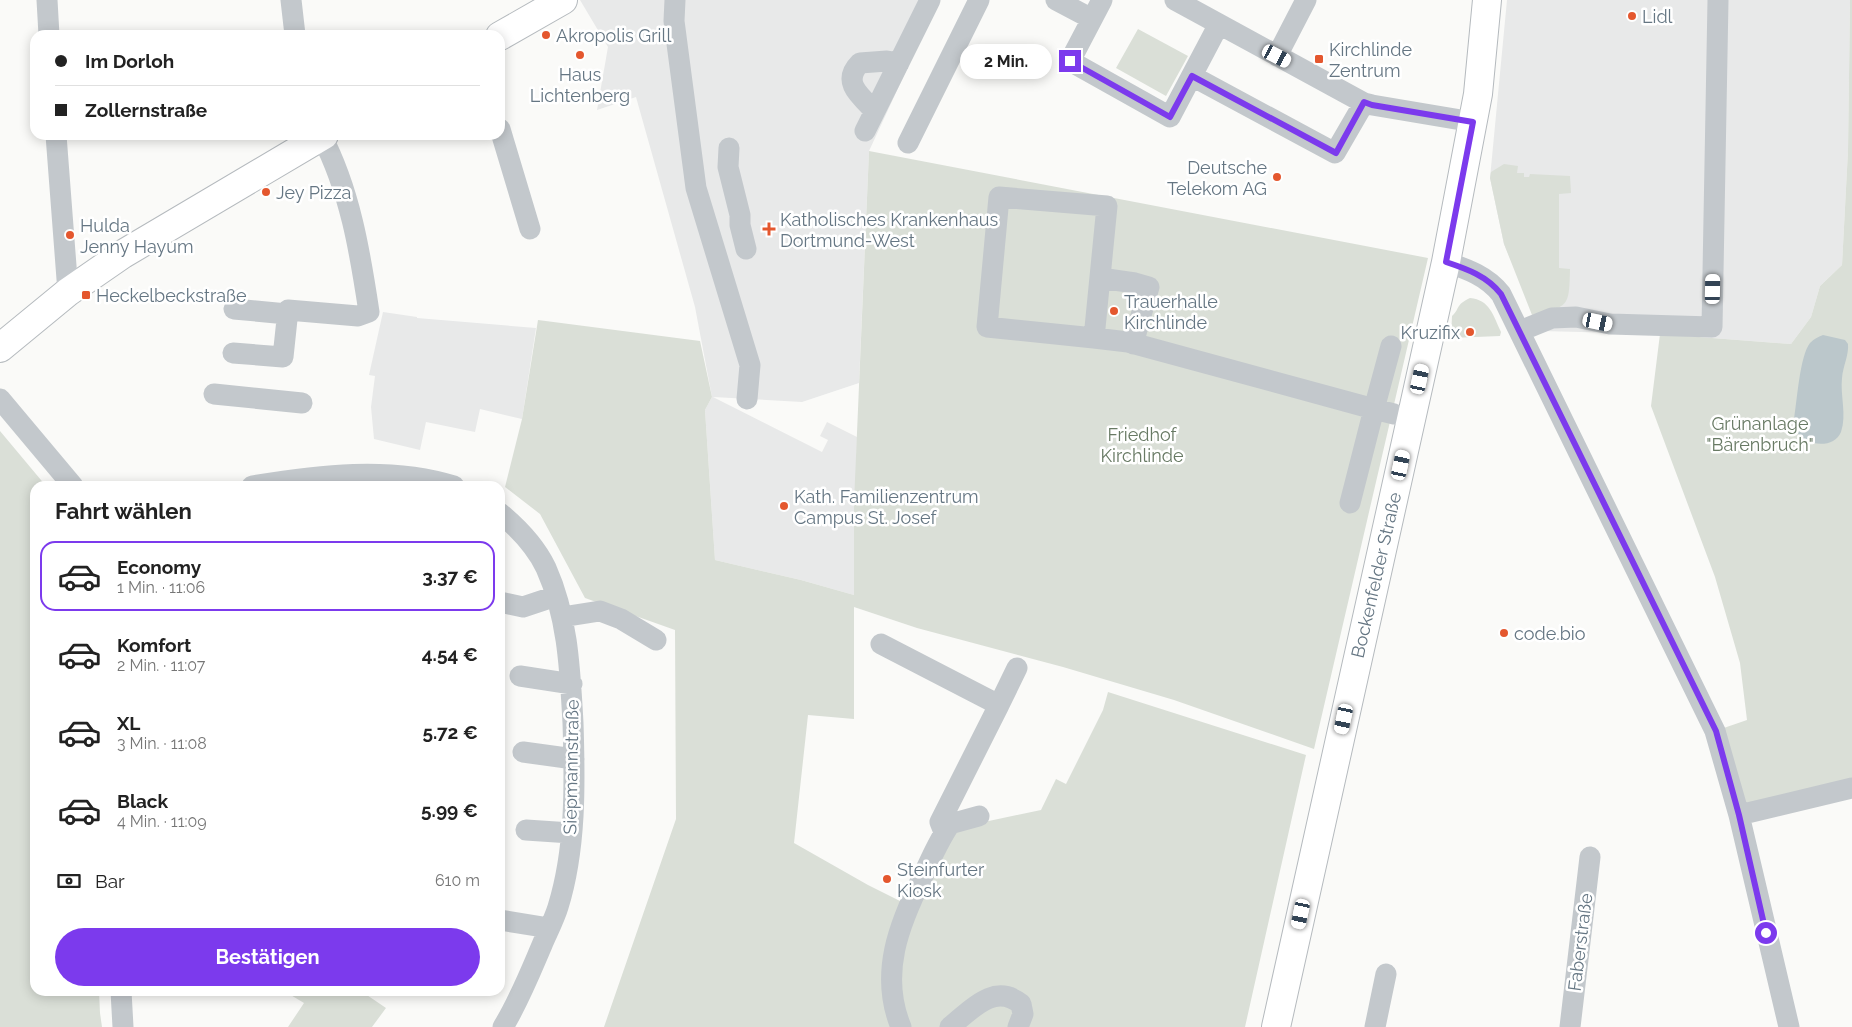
<!DOCTYPE html>
<html lang="de">
<head>
<meta charset="utf-8">
<style>
	body { margin:0; font-family:Raleway,sans-serif; background:#f6f6f6; color:#222; height:100vh; display:flex; flex-direction:column; font-size:19px; white-space:nowrap }
	* { box-sizing:border-box; margin:0 }
	p { font-size:16px; color:#767676 }
	.icon { flex:none; width:28px; height:28px; fill:none; stroke:currentColor; stroke-width:2; stroke-linecap:round; stroke-linejoin:round }
	.map { position:relative; flex:1; overflow:hidden }
	.side { position:absolute; left:30px; top:481px; width:475px; height:515px; display:flex; flex-direction:column; background:#fff; border-radius:15px; box-shadow:0 2px 12px #0003 }
	.side>* { flex:none }
	.top-card { position:absolute; left:30px; top:30px; width:475px; height:110px; border-radius:15px; box-shadow:0 2px 12px #0003; display:grid; align-content:center; height:110px; padding:0 25px; background:#fff }
	.end { position:absolute; width:22px; height:22px; margin:-11px; border:6px solid #7c3aed; background:#fff; box-shadow:0 0 0 2px #fff }
	.from { border-radius:50% }
	.bubble { position:absolute; height:35px; border-radius:18px; background:#fff; box-shadow:0 2px 12px #0003; font-size:16px; font-weight:700; line-height:35px; text-align:center }
	.car { position:absolute; width:15px; height:30px; margin:-15px -8px; border-radius:6px; box-shadow:0 0 4px 1px #0007; background:linear-gradient(#fff 24%,#345 0 40%,#fff 0 76%,#345 0 86%,#fff 0) }
	.top-card b { display:flex; align-items:center; gap:18px; height:48px; font-size:19px }
	.top-card b+b { border-top:1px solid #e0e0e0 }
	.top-card i { width:12px; height:12px; background:#222 }
	ul { padding:0; list-style:none }
	li { display:flex; align-items:center; gap:15px; height:70px; margin:0 10px 8px; padding:0 15px; border:2px solid transparent; border-radius:15px }
	li div { flex:1 }
	li b { display:block; font-size:19px }
	li em { font-style:normal; font-weight:700 }
	li.on { border-color:#7c3aed }
	li>.icon { width:45px; height:45px; stroke-width:1.5 }
	h2 { padding:0 25px; font-size:22px; line-height:60px }
	.pay { display:flex; align-items:center; gap:12px; height:55px; padding:0 25px; font-size:19px }
	.pay p { margin-inline-start:auto }
	.button { display:flex; gap:10px; margin-top:auto; padding:10px 25px }
	.button a { flex:1; height:58px; border-radius:30px; background:#7c3aed; color:#fff; font-size:20px; font-weight:700; line-height:58px; text-align:center }
	.map>svg:first-child { display:block }
	.built { fill:#e8e9e9 }
	.green { fill:#dadfd7 }
	.water { fill:#bbc7cb }
	.lines { fill:none; stroke-linecap:round; stroke-linejoin:round }
	.major-casing { stroke:#b5babe; stroke-width:30 }
	.minor { stroke:#c3c8cc; stroke-width:21 }
	.major { stroke:#fff; stroke-width:28 }
	.route { stroke:#7c3aed; stroke-width:6 }
	.poi-dot { fill:#e4572e; stroke:#fff; stroke-width:2 }
	.labels { text-anchor:middle; dominant-baseline:central; stroke-width:5; stroke-linejoin:round; paint-order:stroke }
	.poi-label { font-size:18px; fill:#657683; stroke:#fff; text-anchor:start }
	.park-label { font-size:18px; fill:#687a64; stroke:#fff }
	.street-label { font-size:18px; fill:#657683; stroke:#fff }
</style>
</head>
<body>
<div class="map">
<svg width="1852" height="1027" viewBox="0 0 1852 1027">
	<rect width="100%" height="100%" fill="#fafaf8"/>
	<path class="built" d="M580 0H939L869 151 859 383 802 402 713 397 822 452 828 440 820 436 827 422 857 437 854 595 801 580 715 560 705 410 712 397 695 307 636 97 597 110 608 47Z
		M1507 0H1850L1848 150 1842 265 1820 286 1811 317 1791 344 1660 334 1541 331 1504 244 1490 178Z
		M383 312 417 317V318L536 328 522 419 480 409 475 432 426 422 420 450 374 439 371 407 375 376 369 375Z"/>
	<path class="green" d="M1850 0H1852V788L1739 815 1715 731 1747 720 1740 663 1715 577 1651 406 1660 334 1791 344 1811 317 1820 286 1842 265 1848 150Z
		M1138 29 1188 56 1166 96 1116 68Z
		M869 151 1428 258 1314 749 1174 700 1063 667 917 628 854 607V719L808 715 794 843 868 885 916 909 956 828 1041 810 1056 779 1066 784 1103 710 1108 692 1306 755 1245 1027H604L676 819 675 630 585 598 540 514 505 487 522 419 538 320 700 341 712 397 705 410 715 560 801 580 854 595V503Z
		M1504 164 1518 166 1517 173H1524V177H1529L1530 174 1570 176 1571 193 1559 194V268L1570 269C1569 308 1569 306 1532 315L1504 244 1490 178 1491 172Z
		M1470 298C1490 300 1493 315 1501 332L1500 336 1451 338 1452 316C1460 309 1455 305 1470 298Z
		M0 431 46 486H35V991H99L100 1013 102 1027H0Z
		M284 991H361L386 1008 372 1027H288L304 1003Z"/>
	<path class="water" d="M1823 335 1845 340 1848 344C1849 355 1843 366 1842 378 1840 395 1847 415 1841 432 1834 450 1803 446 1796 430 1794 427 1795 422 1794 419 1797 401 1800 355 1810 343 1814 339 1818 337 1823 335Z"/>
	<g class="lines">
		<g class="major-casing">
			<path id="major" d="M500 36 563 0
				M0 348 68 292 123 254 324 135
				M1276 1027 1446 262 1478 94 1487 0"/>
		</g>
		<path class="minor" d="M47 0 49 35
			M291 0 295 35
			M675 0 674 21 696 188 750 365 747 399
			M1056 0 1092 19
			M1102 0 1070 61 1170 117 1219 24
			M1175 0 1364 103 1372 105 1473 122
			M1277 56 1306 0
			M1192 76 1335 153 1364 103
			M875 111C860 96 841 82 860 63L887 61 899 63
			M500 129 530 229
			M865 131 930 0
			M56 135 68 292
			M908 143 979 0
			M729 148 728 167 740 215V225L746 249
			M999 197 1107 206 1094 338 987 327Z
			M1446 262C1467 269 1487 276 1501 294L1715 731 1739 815 1789 1027
			M1100 278 1135 283 1149 287 1133 344
			M234 309 287 314
			M1520 331 1552 318 1576 317 1610 324 1712 327 1718 0
			M1094 338 1128 342 1374 409 1350 503
			M1391 346 1374 409 1394 414
			M233 353 283 357 288 310 358 316 369 312C360 252 350 190 321 135
			M214 394 302 403
			M0 399 73 486
			M252 486C317 475 390 466 454 486
			M500 513C518 528 536 547 546 568 568 617 570 670 573 723 575 784 576 849 558 907 554 920 547 933 542 945 530 973 519 1001 503 1027
			M500 602 523 607 556 596
			M562 617 600 611 621 619 656 640
			M881 644 999 705 940 822 944 832
			M520 676 572 684
			M999 705 1017 668
			M523 752 574 759
			M1739 815 1852 788
			M526 830 571 833
			M500 920 549 928
			M121 991 123 1027
			M901 1027C879 974 899 924 923 876 931 858 939 840 950 824L979 816
			M950 1027C971 1010 994 982 1021 1004L1023 1014 1018 1027
			M1375 1027 1386 974
			M1570 1027 1590 857"/>
		<use href="#major" class="major"/>
	</g>
	<g class="lines">
		<path class="route" d="M1070 61 1170 117 1192 76 1336 153 1364 102 1372 105 1473 122 1446 262C1467 269 1487 276 1501 294L1716 731 1739 815 1766 933"/>
	</g>
	<g class="poi-dot">
		<circle cx="1632" cy="16" r="5"/>
		<circle cx="546" cy="35" r="5"/>
		<circle cx="580" cy="55" r="5"/>
		<rect x="1314" y="54" width="10" height="10" rx="2.5"/>
		<circle cx="1277" cy="177" r="5"/>
		<circle cx="266" cy="192" r="5"/>
		<path d="M766.5 221.5h5v5h5v5h-5v5h-5v-5h-5v-5h5z"/>
		<circle cx="70" cy="235" r="5"/>
		<rect x="81" y="290" width="10" height="10" rx="2.5"/>
		<circle cx="1114" cy="311" r="5"/>
		<circle cx="1470" cy="332" r="5"/>
		<circle cx="784" cy="506" r="5"/>
		<circle cx="1504" cy="633" r="5"/>
		<circle cx="887" cy="879" r="5"/>
	</g>
	<g class="labels">
		<g class="poi-label">
			<text x="1642" y="16">Lidl</text>
			<text x="556" y="35">Akropolis Grill</text>
			<text x="1329" y="49">Kirchlinde<tspan x="1329" dy="21">Zentrum</tspan></text>
			<text x="580" y="74" text-anchor="middle">Haus<tspan x="580" dy="21">Lichtenberg</tspan></text>
			<text x="1267" y="167" text-anchor="end">Deutsche<tspan x="1267" dy="21">Telekom AG</tspan></text>
			<text x="276" y="192">Jey Pizza</text>
			<text x="780" y="219">Katholisches Krankenhaus<tspan x="780" dy="21">Dortmund-West</tspan></text>
			<text x="80" y="225">Hulda<tspan x="80" dy="21">Jenny Hayum</tspan></text>
			<text x="96" y="295">Heckelbeckstraße</text>
			<text x="1124" y="301">Trauerhalle<tspan x="1124" dy="21">Kirchlinde</tspan></text>
			<text x="1460" y="332" text-anchor="end">Kruzifix</text>
			<text x="794" y="496">Kath. Familienzentrum<tspan x="794" dy="21">Campus St. Josef</tspan></text>
			<text x="1514" y="633">code.bio</text>
			<text x="897" y="869">Steinfurter<tspan x="897" dy="21">Kiosk</tspan></text>
		</g>
		<g class="park-label">
			<text x="1760" y="423">Grünanlage<tspan x="1760" dy="21">"Bärenbruch"</tspan></text>
			<text x="1142" y="434">Friedhof<tspan x="1142" dy="21">Kirchlinde</tspan></text>
		</g>
		<g class="street-label">
			<text transform="translate(1376 575) rotate(-77)">Bockenfelder Straße</text>
			<text transform="translate(571 767) rotate(-89)">Siepmannstraße</text>
			<text transform="translate(1580 942) rotate(-83)">Faberstraße</text>
		</g>
	</g>
</svg>
<i class="end from" style="left:1766px;top:933px"></i>
<i class="end" style="left:1070px;top:61px"></i>
<div class="bubble" style="left:960px;top:44px;width:92px">2 Min.</div>
<i class="car" style="left:1277px;top:56px;rotate:117deg"></i>
<i class="car" style="left:1713px;top:289px;rotate:1deg"></i>
<i class="car" style="left:1598px;top:322px;rotate:102deg"></i>
<i class="car" style="left:1420px;top:379px;rotate:12deg"></i>
<i class="car" style="left:1401px;top:465px;rotate:12deg"></i>
<i class="car" style="left:1344px;top:719px;rotate:192deg"></i>
<i class="car" style="left:1301px;top:914px;rotate:192deg"></i>
<div class="top-card">
<b><i class="from"></i>Im Dorloh</b>
<b><i></i>Zollernstraße</b>
</div>
<section class="side">
<h2>Fahrt wählen</h2>
<ul>
<li class="on"><svg class="icon" aria-label="car" viewBox="0 0 24 24"><path d="M5 17H2v-5l4-1 3-4h7l3 4 3 1v5h-3M9 17h6M6 11h13"/><circle cx="7" cy="17" r="2"/><circle cx="17" cy="17" r="2"/></svg><div><b>Economy</b><p>1 Min. · 11:06</p></div><em>3.37 €</em></li>
<li><svg class="icon" aria-label="car" viewBox="0 0 24 24"><path d="M5 17H2v-5l4-1 3-4h7l3 4 3 1v5h-3M9 17h6M6 11h13"/><circle cx="7" cy="17" r="2"/><circle cx="17" cy="17" r="2"/></svg><div><b>Komfort</b><p>2 Min. · 11:07</p></div><em>4.54 €</em></li>
<li><svg class="icon" aria-label="car" viewBox="0 0 24 24"><path d="M5 17H2v-5l4-1 3-4h7l3 4 3 1v5h-3M9 17h6M6 11h13"/><circle cx="7" cy="17" r="2"/><circle cx="17" cy="17" r="2"/></svg><div><b>XL</b><p>3 Min. · 11:08</p></div><em>5.72 €</em></li>
<li><svg class="icon" aria-label="car" viewBox="0 0 24 24"><path d="M5 17H2v-5l4-1 3-4h7l3 4 3 1v5h-3M9 17h6M6 11h13"/><circle cx="7" cy="17" r="2"/><circle cx="17" cy="17" r="2"/></svg><div><b>Black</b><p>4 Min. · 11:09</p></div><em>5.99 €</em></li>
</ul>
<div class="pay"><svg class="icon" aria-label="cash" viewBox="0 0 24 24"><path d="M3 7h18v10H3z"/><circle cx="12" cy="12" r="2"/></svg>Bar<p>610 m</p></div>
<div class="button"><a>Bestätigen</a></div>
</section>
</div>
</body>
</html>
